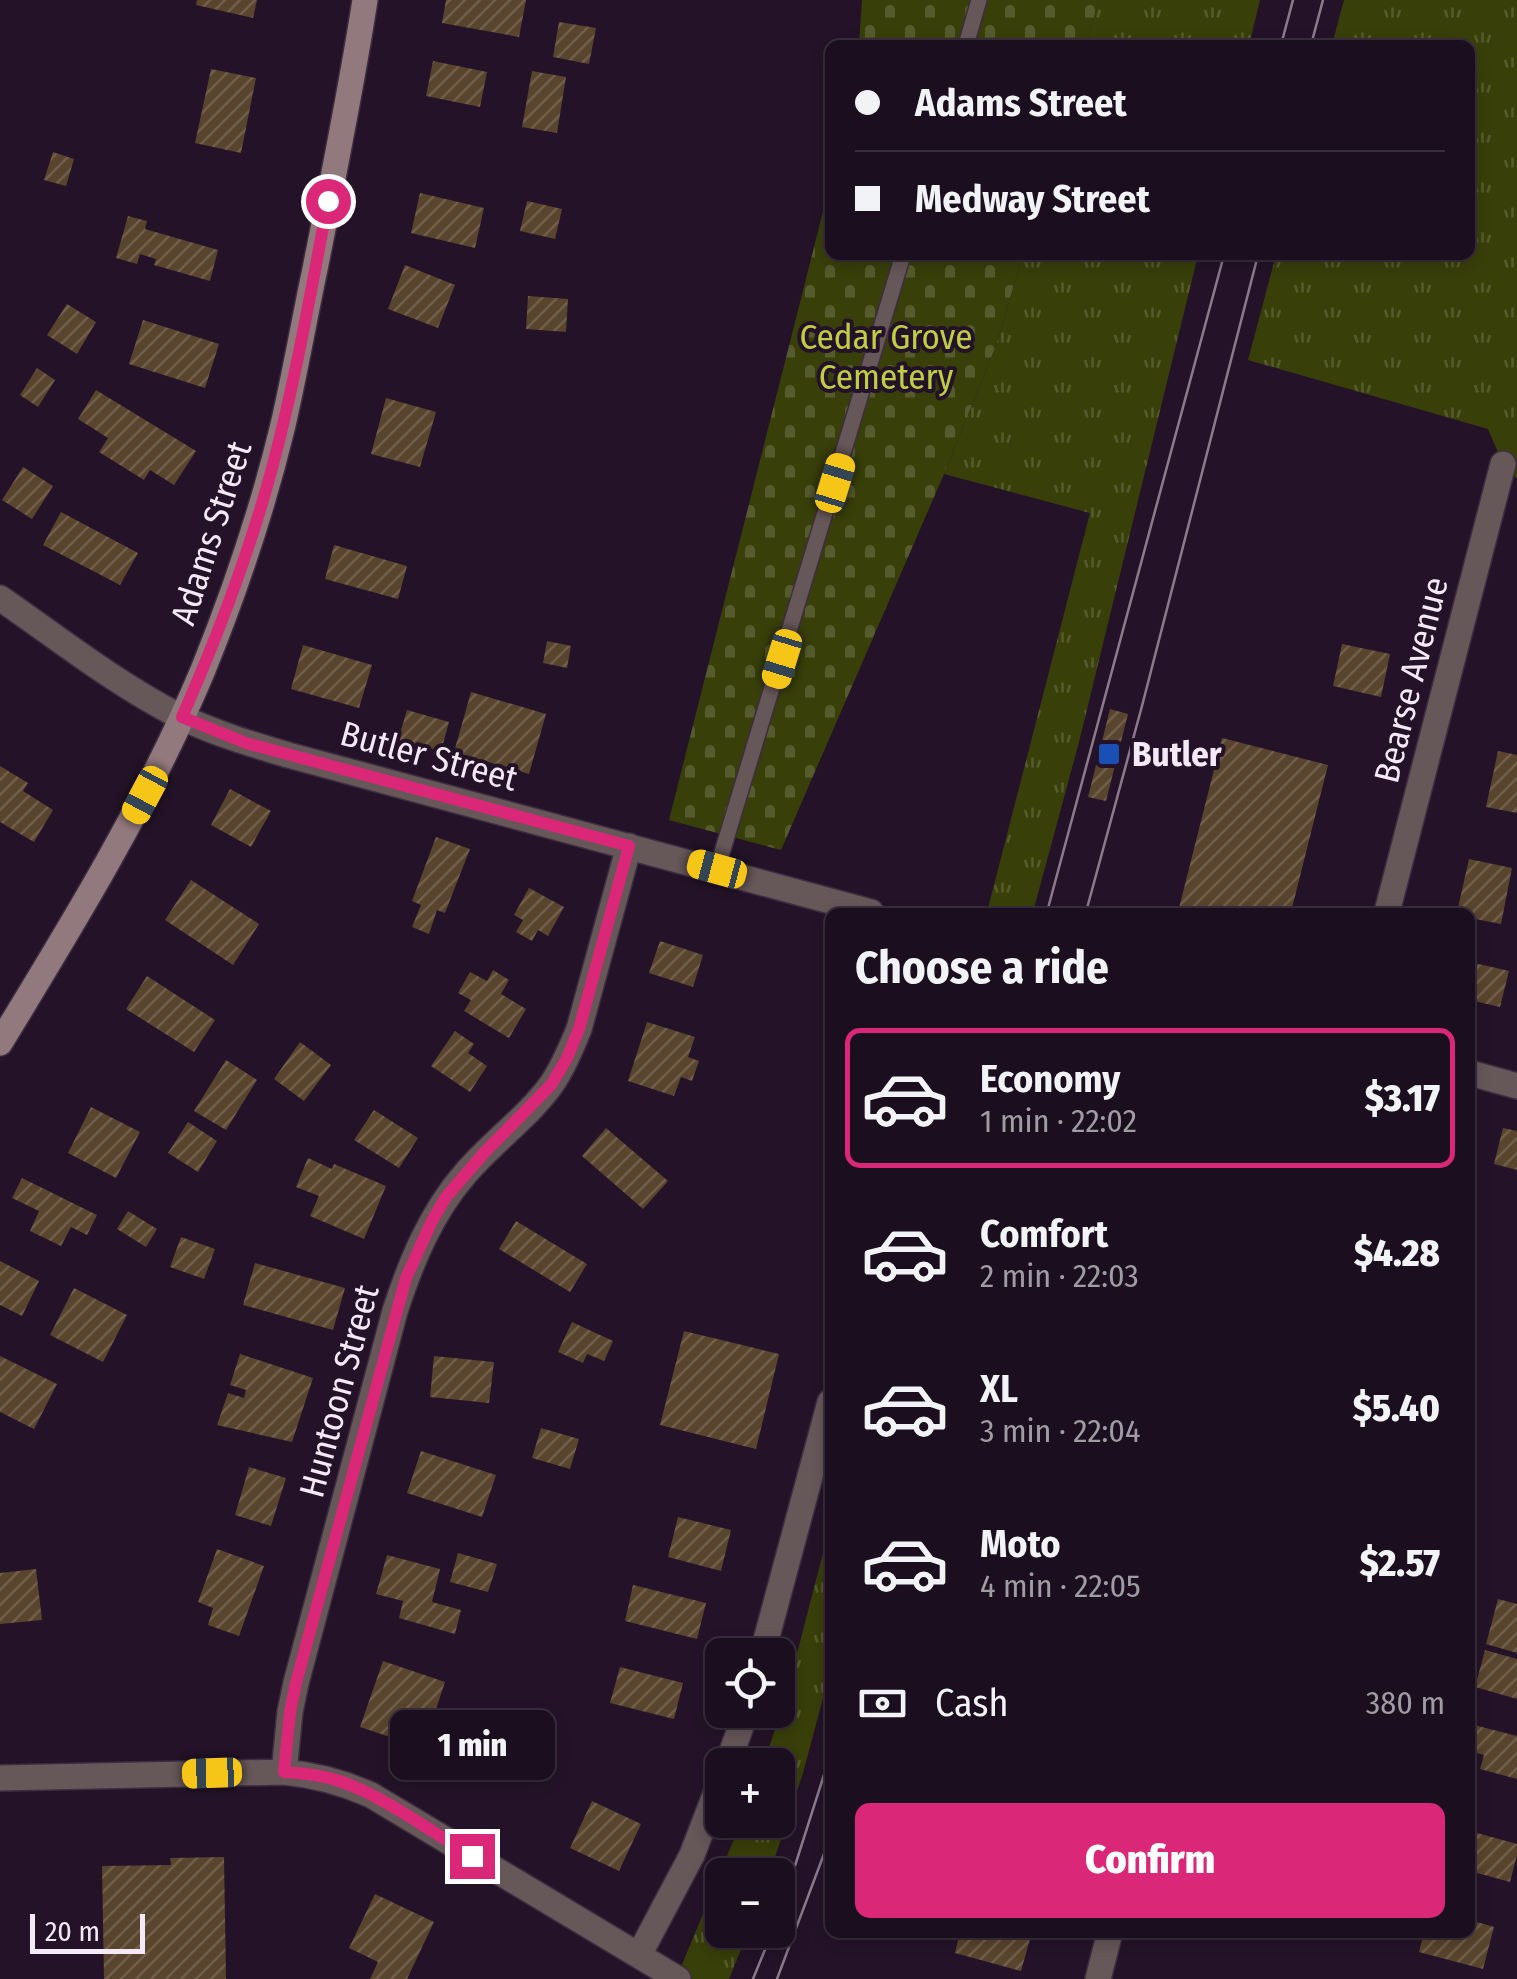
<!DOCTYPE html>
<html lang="en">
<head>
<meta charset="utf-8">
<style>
	body { margin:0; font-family:"Fira Sans Condensed",sans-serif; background:#241727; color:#f1f3f6; height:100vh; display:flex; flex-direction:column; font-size:38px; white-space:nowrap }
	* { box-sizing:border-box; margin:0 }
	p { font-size:32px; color:#a09ca4 }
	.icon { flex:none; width:55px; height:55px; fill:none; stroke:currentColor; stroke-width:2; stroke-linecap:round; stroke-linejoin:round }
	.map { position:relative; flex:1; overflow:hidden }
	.drawer { position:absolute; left:825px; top:908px; width:650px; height:1030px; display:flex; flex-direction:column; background:#1b0e1e; border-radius:15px; box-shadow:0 5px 15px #0003,0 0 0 2px #392e3c }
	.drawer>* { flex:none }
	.banner { position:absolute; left:825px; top:40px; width:650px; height:220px; border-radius:15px; box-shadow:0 5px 15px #0003,0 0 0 2px #392e3c; display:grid; align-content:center; height:220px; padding:0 30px; background:#1b0e1e }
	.controls { position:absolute; left:705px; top:1638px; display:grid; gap:20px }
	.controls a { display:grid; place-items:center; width:90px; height:90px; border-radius:15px; background:#1b0e1e; box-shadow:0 5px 15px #0003,0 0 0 2px #392e3c; font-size:50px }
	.scale { position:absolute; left:30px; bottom:25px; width:115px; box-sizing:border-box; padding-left:10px; border:5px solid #f5e9f8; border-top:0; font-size:28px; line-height:35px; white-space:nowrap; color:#f5e9f8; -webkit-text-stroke:8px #241328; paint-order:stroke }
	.end { position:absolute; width:45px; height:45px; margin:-22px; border:12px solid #db2777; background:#fff; box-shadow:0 0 0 5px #fff }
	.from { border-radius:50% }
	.bubble { position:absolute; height:70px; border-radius:15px; background:#1b0e1e; box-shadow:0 5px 15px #0003,0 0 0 2px #392e3c; font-size:32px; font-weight:800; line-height:70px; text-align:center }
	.car { position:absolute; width:30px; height:60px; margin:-30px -15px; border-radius:12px; box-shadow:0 0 8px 2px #0007; background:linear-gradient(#f5c518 24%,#345 0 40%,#f5c518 0 76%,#345 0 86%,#f5c518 0) }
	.banner b { display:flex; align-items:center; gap:35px; height:95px; font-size:38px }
	.banner b+b { border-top:2px solid #392e3c }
	.banner i { width:25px; height:25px; background:#f1f3f6 }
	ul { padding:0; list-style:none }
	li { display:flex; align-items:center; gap:30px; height:140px; margin:0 20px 15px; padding:0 10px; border:5px solid transparent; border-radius:15px }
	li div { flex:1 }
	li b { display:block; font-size:38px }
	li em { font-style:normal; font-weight:800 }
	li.on { border-color:#db2777 }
	li>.icon { width:90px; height:90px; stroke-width:1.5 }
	h2 { padding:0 30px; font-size:45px; line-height:120px }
	.pay { display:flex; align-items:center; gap:25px; height:110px; padding:0 30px; font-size:38px }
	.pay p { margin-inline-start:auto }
	.action { display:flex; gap:20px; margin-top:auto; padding:20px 30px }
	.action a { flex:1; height:115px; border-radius:15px; background:#db2777; color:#fff; font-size:40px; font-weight:800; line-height:115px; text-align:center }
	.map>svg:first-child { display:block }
	.cemetery { fill:url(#cemetery-stones) }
	.park { fill:url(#park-tufts) }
	.building { fill:url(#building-hatch) }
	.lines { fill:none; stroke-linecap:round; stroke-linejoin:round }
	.lane-casing { stroke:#3d2d41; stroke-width:18 }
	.street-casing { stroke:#3d2d41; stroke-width:28 }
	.secondary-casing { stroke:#3d2d41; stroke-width:28 }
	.lane { stroke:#665759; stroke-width:15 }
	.street { stroke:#665759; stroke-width:25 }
	.secondary { stroke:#92797d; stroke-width:25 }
	.tram { stroke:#8a7b8d; stroke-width:2.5 }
	.route { stroke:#db2777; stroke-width:12 }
	.transit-dot { fill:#1a4fb4; stroke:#241328; stroke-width:4 }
	.labels { text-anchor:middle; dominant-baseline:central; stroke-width:8; stroke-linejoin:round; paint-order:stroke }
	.park-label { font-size:35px; fill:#c0ce43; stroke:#241328 }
	.street-label { font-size:35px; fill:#f5e9f8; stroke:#241328 }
	.poi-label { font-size:35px; font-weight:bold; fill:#f5e9f8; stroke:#241328; text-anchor:start }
</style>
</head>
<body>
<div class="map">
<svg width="1517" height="1979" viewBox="0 0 1517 1979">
	<defs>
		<pattern id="cemetery-stones" width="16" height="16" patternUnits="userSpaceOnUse" patternTransform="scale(2.5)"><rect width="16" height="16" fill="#393f09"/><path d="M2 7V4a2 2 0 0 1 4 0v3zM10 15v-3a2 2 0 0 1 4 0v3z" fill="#565b2e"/></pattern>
		<pattern id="park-tufts" width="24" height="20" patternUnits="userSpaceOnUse" patternTransform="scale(2.5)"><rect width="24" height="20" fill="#393f09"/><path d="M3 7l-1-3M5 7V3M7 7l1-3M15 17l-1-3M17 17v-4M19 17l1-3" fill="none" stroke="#565b2e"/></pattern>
		<pattern id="building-hatch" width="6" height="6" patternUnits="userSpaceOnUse" patternTransform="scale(2.5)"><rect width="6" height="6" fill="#59442d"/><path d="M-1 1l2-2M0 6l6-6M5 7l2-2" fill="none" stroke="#715f4c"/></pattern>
	</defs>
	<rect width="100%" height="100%" fill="#241328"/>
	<path class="cemetery" d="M862 0H1099L1086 45H859Z
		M830 184V255H1023L996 346 944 474 781 850 669 820Z"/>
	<path class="park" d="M1099 0H1260L1249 45H1086Z
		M1344 0H1517V479L1503 464 1488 429 1248 360 1276 255H1470V45H1332Z
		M1023 255H1198L1079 742 1033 912H987L1090 513 944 474 996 346Z
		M830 1526V1672L803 1773 769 1875H722V1930H749L729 1979H676L742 1820H778V1765H763L785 1700Z"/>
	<path class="building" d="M197 0H257L253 18 196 5Z
		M446 0H526L519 37 442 23Z
		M559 22 596 28 589 64 553 57Z
		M433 61 487 72 480 107 426 96Z
		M211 69 256 78 241 153 195 143Z
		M532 71 566 77 557 133 522 127Z
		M53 152 74 159 66 186 44 180Z
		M420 193 484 208 475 248 411 233Z
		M527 201 562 209 555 239 520 231Z
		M128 216 147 221 145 229 218 250 210 281 154 265 156 259 140 254 137 264 116 258Z
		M405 265 455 285 438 328 388 309Z
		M528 296 568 299 566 332 526 329Z
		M67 304 96 322 77 354 47 335Z
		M143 320 219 344 205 388 129 364Z
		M37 368 55 380 38 407 20 395Z
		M96 390 196 451 174 485 150 470 144 480 99 452 108 438 78 419Z
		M386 398 436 412 420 467 371 454Z
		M23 467 53 486 32 519 2 500Z
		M61 512 138 553 120 585 43 545Z
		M334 545 407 566 398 599 325 579Z
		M547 641 571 646 567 668 543 663Z
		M1342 644 1390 654 1381 697 1333 686Z
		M303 645 372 665 359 708 291 689Z
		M471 692 546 714 529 774 454 752Z
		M1110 709 1128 714 1106 801 1088 797Z
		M407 710 449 722 441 751 398 740Z
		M1222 738 1328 765 1291 912H1178Z
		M1498 751 1517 755V813L1486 807Z
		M0 766 28 783 23 791 53 810 34 842 0 822Z
		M230 789 271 811 251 847 211 825Z
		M436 837 470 849 445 913 437 910 429 934 412 927 421 905 412 901Z
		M1469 859 1512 868 1501 924 1470 918V912H1457Z
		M191 880 259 924 233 965 165 920Z
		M529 888 564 907 548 936 538 930 532 941 516 932 523 920 514 915Z
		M660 941 703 955 693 987 649 973Z
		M1470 962 1509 971 1500 1007 1470 1000Z
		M493 970 509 980 501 994 526 1009 509 1038 464 1011 471 1000 458 993 470 972 487 981Z
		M147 976 215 1020 194 1052 126 1009Z
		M647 1022 695 1037 688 1057 699 1061 692 1081 681 1077 674 1096 628 1081Z
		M455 1031 474 1044 468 1053 487 1066 470 1092 431 1066Z
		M300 1042 331 1065 304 1101 274 1079Z
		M226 1060 257 1080 226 1130 194 1111Z
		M91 1107 140 1132 116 1178 68 1153Z
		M374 1110 418 1138 399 1168 354 1140Z
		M188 1122 217 1141 198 1172 168 1153Z
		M606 1128 668 1181 643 1209 582 1156Z
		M1503 1128 1517 1131V1170L1494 1164Z
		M308 1158 332 1169 334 1164 386 1186 364 1239 310 1216 319 1196 296 1187Z
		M22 1178 97 1215 87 1235 71 1227 61 1246 30 1231 39 1211 12 1198Z
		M128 1211 157 1229 146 1247 117 1229Z
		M516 1221 587 1264 570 1292 499 1249Z
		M181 1237 215 1249 204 1279 170 1267Z
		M0 1261 39 1281 22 1316 0 1305Z
		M255 1263 345 1288 333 1330 243 1305Z
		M74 1288 127 1315 103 1362 50 1335Z
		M572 1322 613 1341 604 1361 587 1354 583 1363 558 1352Z
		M684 1331 779 1354 756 1449 660 1425Z
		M240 1354 313 1378 292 1442 217 1425 228 1393 244 1398 246 1390 230 1385Z
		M0 1356 57 1384 34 1429 0 1412Z
		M434 1356 494 1362 489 1403 430 1397Z
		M541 1428 579 1439 570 1469 532 1458Z
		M421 1451 496 1475 482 1517 407 1493Z
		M249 1467 286 1478 271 1526 235 1515Z
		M678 1517 731 1530 721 1571 668 1557Z
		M217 1549 264 1566 239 1636 208 1625 213 1608 198 1602Z
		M458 1553 497 1564 488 1592 450 1582Z
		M387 1555 440 1569 432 1602 461 1610 455 1634 399 1618 403 1601 376 1594Z
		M36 1569 42 1620 0 1624V1573Z
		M633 1585 706 1603 697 1639 625 1621Z
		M1498 1599 1517 1604V1653L1486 1644Z
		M1485 1650 1517 1659V1699L1475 1687Z
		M383 1661 445 1682 423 1748 360 1727Z
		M620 1667 683 1683 674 1719 610 1703Z
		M1470 1724 1517 1736V1779L1480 1769 1484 1755 1470 1751Z
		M592 1801 641 1824 619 1871 570 1848Z
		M1470 1831 1517 1844V1855L1510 1882 1470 1871Z
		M224 1857 226 1979H104L102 1866 171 1865 170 1858Z
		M375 1894 434 1922 407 1979H370L378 1962 349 1948Z
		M1470 1920 1494 1927 1483 1969 1419 1952 1424 1932H1470Z
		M960 1932H1032L1021 1971 955 1953Z"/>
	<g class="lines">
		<g class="lane-casing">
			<path id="lane" d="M966 45 979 0
				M717 869 903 255"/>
		</g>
		<g class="street-casing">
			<path id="street" d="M0 598C58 638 116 684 179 716 214 733 251 744 288 755L871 912
				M1387 912 1503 464
				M1470 1073 1517 1086
				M762 1655 830 1402
				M727 1765 747 1710
				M284 1772 290 1712 296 1683 395 1311C411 1262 431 1213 465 1174 492 1142 527 1118 551 1085 563 1068 571 1048 579 1029L629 846
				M0 1778 284 1772C316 1775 342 1782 371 1795L678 1979
				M639 1955 692 1855 722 1777
				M1098 1979 1110 1932"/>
		</g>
		<g class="secondary-casing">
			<path id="secondary" d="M0 1043C74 922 148 801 203 670 235 591 263 508 283 425 295 373 304 321 315 269 333 179 351 90 365 0"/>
		</g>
		<use href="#lane" class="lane"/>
		<use href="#street" class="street"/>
		<use href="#secondary" class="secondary"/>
		<path class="tram" d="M1281 45 1293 0
			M1311 45 1323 0
			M1047 912 1224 255
			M1086 912 1142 706 1258 255
			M778 1919 830 1756
			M753 1979 773 1930
			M777 1979 830 1838"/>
	</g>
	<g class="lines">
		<path class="route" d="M328 201C311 291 295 383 271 472 248 556 217 638 182 717L246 743 629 846 579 1029 567 1058 551 1085 484 1153 446 1197 432 1221 406 1278 296 1683 290 1712 284 1772C303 1773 321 1775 339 1781 381 1794 433 1833 472 1856"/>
	</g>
	<rect class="transit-dot" x="1097" y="742" width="24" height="24" rx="5"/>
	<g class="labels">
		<g class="park-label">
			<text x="886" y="337">Cedar Grove<tspan x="886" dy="40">Cemetery</tspan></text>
		</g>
		<g class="street-label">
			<text transform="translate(211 533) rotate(-72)">Adams Street</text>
			<text transform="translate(1411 680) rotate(-76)">Bearse Avenue</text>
			<text transform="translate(429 756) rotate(15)">Butler Street</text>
			<text transform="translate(339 1391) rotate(-75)">Huntoon Street</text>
		</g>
		<g class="poi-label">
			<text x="1132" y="754">Butler</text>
		</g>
	</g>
</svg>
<div class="controls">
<a><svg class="icon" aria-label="locate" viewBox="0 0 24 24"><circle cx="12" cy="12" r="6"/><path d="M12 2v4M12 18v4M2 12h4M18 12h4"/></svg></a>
<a>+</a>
<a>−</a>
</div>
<div class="scale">20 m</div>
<i class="end from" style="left:328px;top:201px"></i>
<i class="end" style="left:472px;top:1856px"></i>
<div class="bubble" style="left:390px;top:1710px;width:165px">1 min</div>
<i class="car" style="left:835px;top:483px;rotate:17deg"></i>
<i class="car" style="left:782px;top:659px;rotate:197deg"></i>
<i class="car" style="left:145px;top:795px;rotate:208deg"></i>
<i class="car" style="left:717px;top:869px;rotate:285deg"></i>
<i class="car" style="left:212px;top:1773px;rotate:268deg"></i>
<div class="banner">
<b><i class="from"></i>Adams Street</b>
<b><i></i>Medway Street</b>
</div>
<section class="drawer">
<h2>Choose a ride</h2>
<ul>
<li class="on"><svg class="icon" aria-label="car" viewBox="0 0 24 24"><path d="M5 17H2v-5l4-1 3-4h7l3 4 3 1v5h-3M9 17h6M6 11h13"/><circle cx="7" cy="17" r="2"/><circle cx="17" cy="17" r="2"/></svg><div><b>Economy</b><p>1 min · 22:02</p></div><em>$3.17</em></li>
<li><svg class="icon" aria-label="car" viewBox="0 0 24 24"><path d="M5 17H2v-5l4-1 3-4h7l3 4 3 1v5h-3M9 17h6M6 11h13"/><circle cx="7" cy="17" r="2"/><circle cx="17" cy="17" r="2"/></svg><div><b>Comfort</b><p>2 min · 22:03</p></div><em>$4.28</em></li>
<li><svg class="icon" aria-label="car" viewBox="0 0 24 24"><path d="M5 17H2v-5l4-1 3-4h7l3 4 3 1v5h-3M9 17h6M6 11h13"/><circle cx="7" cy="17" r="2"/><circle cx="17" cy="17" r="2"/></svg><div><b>XL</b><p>3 min · 22:04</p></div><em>$5.40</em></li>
<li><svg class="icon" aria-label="car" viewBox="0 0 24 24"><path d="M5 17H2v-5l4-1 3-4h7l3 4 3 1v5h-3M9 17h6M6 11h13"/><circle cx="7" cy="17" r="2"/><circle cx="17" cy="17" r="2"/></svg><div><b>Moto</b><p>4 min · 22:05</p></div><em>$2.57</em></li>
</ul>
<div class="pay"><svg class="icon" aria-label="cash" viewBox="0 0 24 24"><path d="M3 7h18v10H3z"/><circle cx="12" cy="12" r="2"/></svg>Cash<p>380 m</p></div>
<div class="action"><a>Confirm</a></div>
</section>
</div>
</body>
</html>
